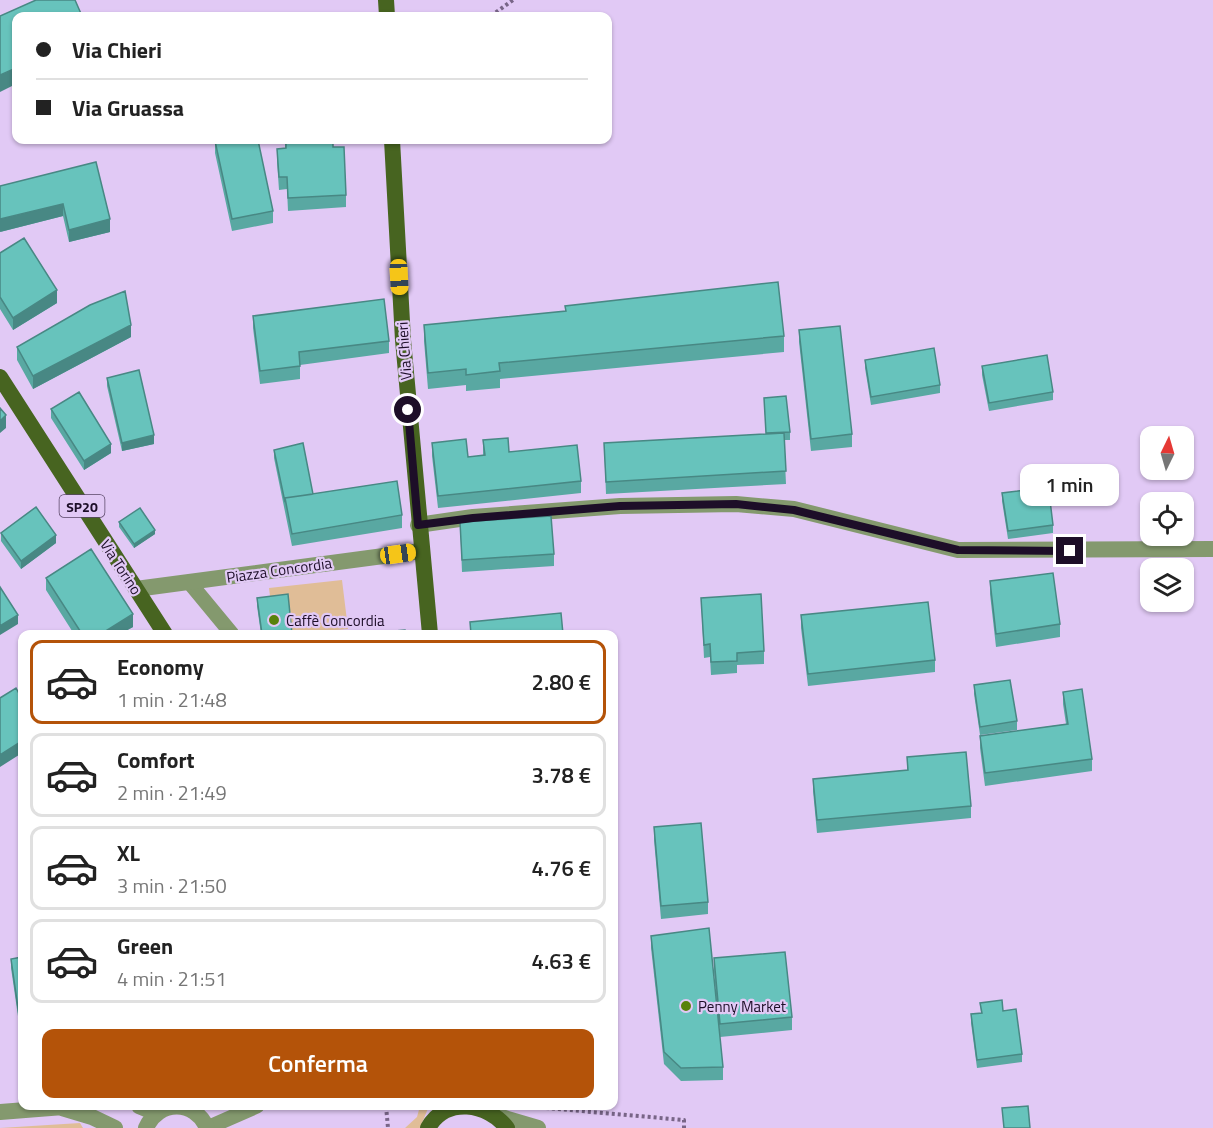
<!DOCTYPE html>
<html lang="it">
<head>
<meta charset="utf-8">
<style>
	body { margin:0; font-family:"Titillium Web",sans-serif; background:#f2f2f2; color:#222; height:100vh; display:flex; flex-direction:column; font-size:22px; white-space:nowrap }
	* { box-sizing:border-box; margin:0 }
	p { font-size:20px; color:#767676 }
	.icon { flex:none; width:33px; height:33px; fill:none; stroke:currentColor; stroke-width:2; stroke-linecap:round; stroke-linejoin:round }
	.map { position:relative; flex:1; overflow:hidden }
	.drawer { position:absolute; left:18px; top:630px; width:600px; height:480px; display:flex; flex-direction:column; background:#fff; border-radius:12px; box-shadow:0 2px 4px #0004 }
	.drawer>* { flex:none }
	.hud { position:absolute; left:12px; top:12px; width:600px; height:132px; border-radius:12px; box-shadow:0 2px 4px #0004; display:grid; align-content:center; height:132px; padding:0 24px; background:#fff }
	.needle { width:39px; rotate:5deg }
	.fabs { position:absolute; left:1140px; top:426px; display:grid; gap:12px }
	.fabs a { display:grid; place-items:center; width:54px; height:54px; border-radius:12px; background:#fff; box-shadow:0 2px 4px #0004; font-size:30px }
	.end { position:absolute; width:27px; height:27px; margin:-14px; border:8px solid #1d0e28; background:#fff; box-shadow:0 0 0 3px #fff }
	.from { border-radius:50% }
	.bubble { position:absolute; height:42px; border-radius:12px; background:#fff; box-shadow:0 2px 4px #0004; font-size:20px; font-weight:600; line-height:42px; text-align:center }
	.car { position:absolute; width:18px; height:36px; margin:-18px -9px; border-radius:8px; box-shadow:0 0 4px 2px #0007; background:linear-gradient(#f5c518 24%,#345 0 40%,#f5c518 0 76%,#345 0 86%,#f5c518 0) }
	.hud b { display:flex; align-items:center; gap:21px; height:57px; font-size:22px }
	.hud b+b { border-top:2px solid #e0e0e0 }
	.hud i { width:15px; height:15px; background:#222 }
	ul { padding:10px 0 0; list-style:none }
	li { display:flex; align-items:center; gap:18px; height:84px; margin:0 12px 9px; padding:0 12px; border:3px solid #e0e0e0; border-radius:12px }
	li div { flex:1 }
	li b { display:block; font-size:22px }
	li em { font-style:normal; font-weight:600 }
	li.active { border-color:#b45309 }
	li>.icon { width:54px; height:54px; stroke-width:1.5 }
	.primary-button { display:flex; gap:12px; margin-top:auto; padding:12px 24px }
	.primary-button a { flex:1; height:69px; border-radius:12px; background:#b45309; color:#fff; font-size:24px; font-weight:600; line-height:69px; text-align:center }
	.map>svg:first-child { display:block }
	.green { fill:#e0bd97 }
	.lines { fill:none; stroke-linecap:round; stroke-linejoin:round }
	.path { stroke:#786587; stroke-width:4; stroke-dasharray:3 3; stroke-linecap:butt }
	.service { stroke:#84996e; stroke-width:15 }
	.minor { stroke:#84996e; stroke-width:16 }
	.tertiary { stroke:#84996e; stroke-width:16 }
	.primary { stroke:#476420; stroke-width:16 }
	.wall { fill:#59a8a2 }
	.shaded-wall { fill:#488884 }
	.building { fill:#67c3bc; stroke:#488884; stroke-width:1.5 }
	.route { stroke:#1d0e28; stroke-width:8 }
	.poi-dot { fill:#58820b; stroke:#e1c9f5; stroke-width:2 }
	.labels { text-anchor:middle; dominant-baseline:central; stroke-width:4.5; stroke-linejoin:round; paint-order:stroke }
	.shield { fill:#e1c9f5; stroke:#584666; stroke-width:1.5 }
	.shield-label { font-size:14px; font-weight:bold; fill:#1d0e28 }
	.street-label { font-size:15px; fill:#1d0e28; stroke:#e1c9f5 }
	.poi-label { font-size:15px; fill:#1d0e28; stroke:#e1c9f5; text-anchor:start }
</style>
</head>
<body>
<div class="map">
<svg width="1213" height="1128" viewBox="0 0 1213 1128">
	<rect width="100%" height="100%" fill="#e1c9f5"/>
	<path class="green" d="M342 580 348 629 291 634 271 604 269 588Z
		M420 1106H429L420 1128H405L417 1117Z
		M80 1123 83 1128H0Z"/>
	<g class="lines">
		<path class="path" d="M491 16 513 0
			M386 1106 388 1128
			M546 1108 684 1120V1128"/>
		<path class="service" d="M189 582 232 634
			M207 1128 257 1106"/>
		<path class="minor" d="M418 525 473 517 620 506 736 504 794 509 958 550 1213 549
			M136 589 421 551
			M139 1106 156 1113
			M62 1108 92 1117 115 1128
			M0 1112 76 1106
			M146 1128C158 1100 195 1099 207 1128"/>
		<path class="tertiary" d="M498 1116 538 1128"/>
		<path class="primary" d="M386 0 387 16
			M392 140 403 340 430 634
			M0 377 165 634
			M428 1128C446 1096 488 1103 507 1128"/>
	</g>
	<path class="wall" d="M285 140 333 147 346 195V207L288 211 287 189 279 190 277 161V149L285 148Z
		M215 141 273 211V223L232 231 215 153Z
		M96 162 110 232 69 242 63 216 0 232Z
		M0 253 57 303 13 330 0 309Z
		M565 306 784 336V352L500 379V388L466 391V385L428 389 424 341V325L565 312Z
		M253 316 389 341V353L300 365V379L260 384 253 328Z
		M799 330 852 434V447L811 451 799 342Z
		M131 337 33 389 17 360V347Z
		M865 360 940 385V393L871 405 865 368Z
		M982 366 1053 392V400L989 411 982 375Z
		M107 378 154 444 122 451 107 386Z
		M764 398 790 432V440H784L786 484 606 494 604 443 766 434Z
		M51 409 111 453 84 470 51 418Z
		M483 440 581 481V493L438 508 432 456V443L468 457 483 456Z
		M274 450 313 494 402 515V528L292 546 274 458Z
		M1002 493H1034L1053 525V533L1008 539 1002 501Z
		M119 522 155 534 134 548 119 527Z
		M460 522 554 554V566L462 572Z
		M1 533 56 543 21 569 1 541Z
		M46 578 133 627 120 634H74L46 590Z
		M990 581 1060 624V637L996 647 990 594Z
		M257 598 292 634H261L257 606Z
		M701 598 764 651V664L737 665V673L711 675 710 657 704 658Z
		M801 615 935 660V672L808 686 801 628Z
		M974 685 1017 721V730L980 735 974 694Z
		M1063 692 1092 759V771L985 786 980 748V736L1066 724 1063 704Z
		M907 757 971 806V818L817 833 813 791V779L907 770Z
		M654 827 708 902V914L661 919 654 840Z
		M651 936 723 1067V1080L681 1081 664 1064 651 948Z
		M22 957V1022L19 1023 11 968V959Z
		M714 958 792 1017V1030L720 1037 714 971Z
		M980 1003 1003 1011 1022 1054V1062L977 1068 971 1023V1014L981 1013Z"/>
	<path class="shaded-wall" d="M16 68V84L0 92V75Z
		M63 204V216L0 232V219Z
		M110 219V232L69 242V230Z
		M57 290V303L13 330V318Z
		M131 325V337L33 389V376Z
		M6 415V428L0 433V421Z
		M154 435V444L122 451V443Z
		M111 444V453L84 470V461Z
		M155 530V534L134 548V544Z
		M56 535V543L21 569V561Z
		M133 614V627L120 634H101Z
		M18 615V624L0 635V626Z
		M22 741V753L0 767V755Z"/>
	<path class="building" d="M36 0H75L82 16H16V68L0 75V16Z
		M320 14 347 16H320Z
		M221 140H258L273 211 232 219 215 141Z
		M286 140H333V147H344L346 195 288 198 287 177H279L277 149 286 148Z
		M96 162 110 219 69 230 63 204 0 219V186Z
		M24 238 57 290 13 318 0 297V253Z
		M778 282 784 336 499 363 500 371 466 375V369L428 373 424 325 566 311 565 306Z
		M125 291 131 325 33 376 17 347 90 305Z
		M384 299 389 341 299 352 300 366 260 371 253 316Z
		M840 326 852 434 811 439 799 330Z
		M934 348 940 385 871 397 865 360Z
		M1047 355 1053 392 989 403 982 366Z
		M139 370 154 435 122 443 107 378Z
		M79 392 111 444 84 461 51 409Z
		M786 396 790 432 766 433 764 398Z
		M0 408 6 415 0 421Z
		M784 433 786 471 606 482 604 443Z
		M508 438 509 452 577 445 581 481 438 496 432 443 466 439 468 457 485 455 483 440Z
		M303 443 313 494 285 498V502L274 450Z
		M397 481 402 515 292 534 285 498Z
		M1033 489 1034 493 1049 492 1053 525 1008 531 1002 493Z
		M36 507 56 535 21 561 1 533Z
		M140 508 155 530 134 544 119 522Z
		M551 516 554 554 462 560 460 522Z
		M91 549 133 614 101 634H82L46 578Z
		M1053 573 1060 624 996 634 990 581Z
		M0 587 18 615 0 626Z
		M288 594 292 634H262L257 598Z
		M761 594 764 651 737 653V661L711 662 710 644 704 645 701 598Z
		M928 602 935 660 808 674 801 615Z
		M561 613 563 634H471L470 622Z
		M405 630 406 634H360Z
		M1010 680 1017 721 980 727 974 685Z
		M16 688 22 699V741L0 755V698Z
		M1082 689 1092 759 985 773 980 736 1068 724 1063 692Z
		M966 752 971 806 817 820 813 779 908 770 907 757Z
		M701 823 708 902 661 906 654 827Z
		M709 928 723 1067 681 1068 664 1052 651 936Z
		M785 952 792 1017 720 1024 714 958Z
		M22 957V1014L19 1015 11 959Z
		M1002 1000 1003 1011 1016 1009 1022 1054 977 1060 971 1014 982 1013 980 1003Z
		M1028 1106 1030 1128H1004L1002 1108Z"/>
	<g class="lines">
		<path class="route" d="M408 410 418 525 473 518 620 506 736 504 794 510 958 550 1070 551"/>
	</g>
	<g class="poi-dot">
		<circle cx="274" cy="620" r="6"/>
		<circle cx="686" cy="1006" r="6"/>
	</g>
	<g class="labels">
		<rect class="shield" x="59.5" y="495" width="45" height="22" rx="4.5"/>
		<g class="shield-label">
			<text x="82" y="506">SP20</text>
		</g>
		<g class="street-label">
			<text transform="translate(404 351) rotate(-94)">Via Chieri</text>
			<text transform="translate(121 567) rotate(57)">Via Torino</text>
			<text transform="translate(279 570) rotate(-8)">Piazza Concordia</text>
		</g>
		<g class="poi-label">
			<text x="286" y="620">Caffè Concordia</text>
			<text x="698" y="1006">Penny Market</text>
		</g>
	</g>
</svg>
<div class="fabs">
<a><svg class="needle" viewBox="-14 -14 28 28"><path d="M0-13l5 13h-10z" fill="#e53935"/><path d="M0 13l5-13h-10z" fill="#767676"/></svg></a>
<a><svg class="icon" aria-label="locate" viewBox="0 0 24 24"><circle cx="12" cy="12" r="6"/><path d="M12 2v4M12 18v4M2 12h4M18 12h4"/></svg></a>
<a><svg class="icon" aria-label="layers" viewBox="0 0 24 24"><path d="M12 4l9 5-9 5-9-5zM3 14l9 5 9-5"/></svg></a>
</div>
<i class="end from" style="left:408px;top:410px"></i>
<i class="end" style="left:1070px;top:551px"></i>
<div class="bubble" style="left:1020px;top:464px;width:99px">1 min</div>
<i class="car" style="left:399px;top:277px;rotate:177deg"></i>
<i class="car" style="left:398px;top:554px;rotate:82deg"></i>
<div class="hud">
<b><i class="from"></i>Via Chieri</b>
<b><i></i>Via Gruassa</b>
</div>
<section class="drawer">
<ul>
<li class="active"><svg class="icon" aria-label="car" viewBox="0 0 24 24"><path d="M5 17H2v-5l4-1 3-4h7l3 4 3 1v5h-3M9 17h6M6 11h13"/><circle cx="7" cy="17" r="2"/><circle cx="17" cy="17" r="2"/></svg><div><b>Economy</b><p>1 min · 21:48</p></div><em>2.80 €</em></li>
<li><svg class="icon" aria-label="car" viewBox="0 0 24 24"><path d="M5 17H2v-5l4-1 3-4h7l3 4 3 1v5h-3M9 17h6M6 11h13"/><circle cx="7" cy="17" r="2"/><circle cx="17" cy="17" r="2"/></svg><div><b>Comfort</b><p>2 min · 21:49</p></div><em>3.78 €</em></li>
<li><svg class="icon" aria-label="car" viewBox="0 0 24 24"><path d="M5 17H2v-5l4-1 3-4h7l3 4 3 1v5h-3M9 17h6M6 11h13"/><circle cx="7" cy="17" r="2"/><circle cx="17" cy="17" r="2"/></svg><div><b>XL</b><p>3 min · 21:50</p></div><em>4.76 €</em></li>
<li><svg class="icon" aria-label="car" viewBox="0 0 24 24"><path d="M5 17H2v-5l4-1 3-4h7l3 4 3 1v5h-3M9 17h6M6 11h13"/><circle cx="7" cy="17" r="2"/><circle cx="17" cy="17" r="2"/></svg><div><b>Green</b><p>4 min · 21:51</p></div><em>4.63 €</em></li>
</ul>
<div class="primary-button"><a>Conferma</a></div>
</section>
</div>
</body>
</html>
